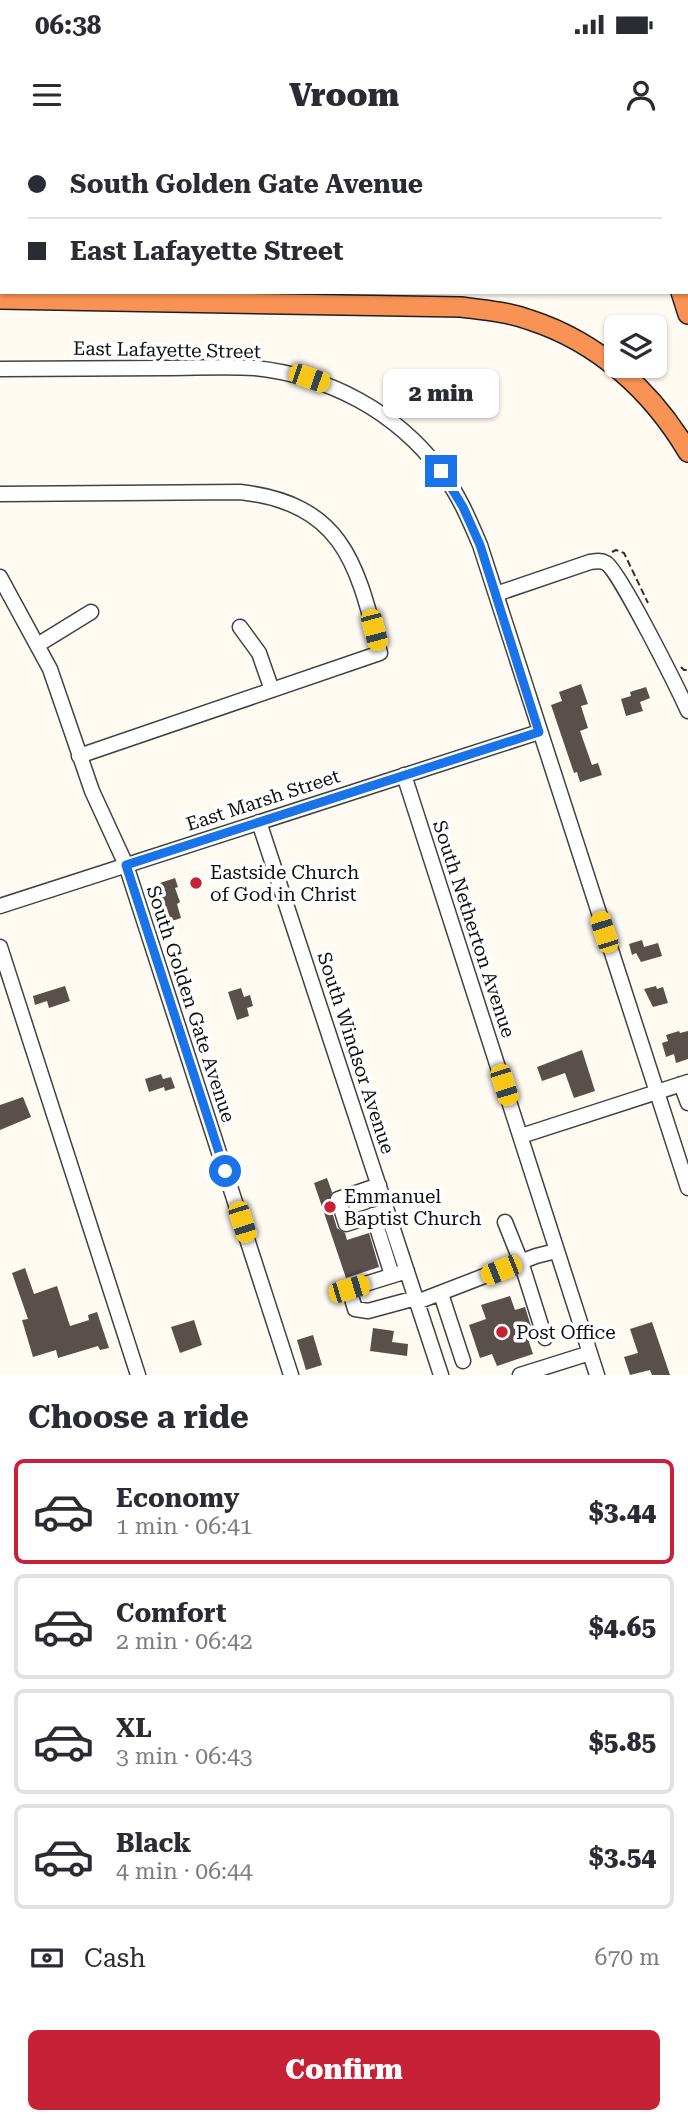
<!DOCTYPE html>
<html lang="en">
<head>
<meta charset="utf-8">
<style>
	body { margin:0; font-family:"Roboto Serif",serif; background:#f2f2f3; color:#2b2b33; height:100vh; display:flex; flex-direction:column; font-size:26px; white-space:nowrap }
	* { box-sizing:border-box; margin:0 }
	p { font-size:23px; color:#7c7c81 }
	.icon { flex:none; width:38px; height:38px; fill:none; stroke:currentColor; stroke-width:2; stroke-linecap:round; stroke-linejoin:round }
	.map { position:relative; height:1235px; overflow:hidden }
	.drawer { display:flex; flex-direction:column; background:#fff; flex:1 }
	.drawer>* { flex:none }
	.banner { position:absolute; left:0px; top:0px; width:690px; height:154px; box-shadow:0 2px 5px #0004; display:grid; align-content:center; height:154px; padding:0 28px; background:#fff }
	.buttons { position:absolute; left:604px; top:175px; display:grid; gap:14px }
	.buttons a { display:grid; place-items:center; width:63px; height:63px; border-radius:10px; background:#fff; box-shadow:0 2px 5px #0004; font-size:35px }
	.end { position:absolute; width:32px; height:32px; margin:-16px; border:9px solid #1a73e8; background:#fff; box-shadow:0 0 0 4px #fff }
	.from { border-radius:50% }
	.bubble { position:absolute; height:49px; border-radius:10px; background:#fff; box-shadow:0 2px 5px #0004; font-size:23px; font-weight:800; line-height:49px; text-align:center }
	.car { position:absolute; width:21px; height:42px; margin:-21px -10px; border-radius:9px; box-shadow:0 0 5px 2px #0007; background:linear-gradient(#f5c518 24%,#345 0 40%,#f5c518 0 76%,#345 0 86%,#f5c518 0) }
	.banner b { display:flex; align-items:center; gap:24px; height:66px; font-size:26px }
	.banner b+b { border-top:2px solid #e1e1e2 }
	.banner i { width:18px; height:18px; background:#2b2b33 }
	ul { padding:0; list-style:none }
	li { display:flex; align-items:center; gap:21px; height:105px; margin:0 14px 10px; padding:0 14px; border:4px solid #e1e1e2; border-radius:10px }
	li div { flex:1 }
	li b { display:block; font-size:26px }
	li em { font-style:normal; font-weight:800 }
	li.active { border-color:#c62136 }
	li>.icon { width:63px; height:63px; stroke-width:1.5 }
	h2 { padding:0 28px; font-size:32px; line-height:84px }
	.pay { display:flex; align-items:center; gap:18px; height:77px; padding:0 28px; font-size:26px }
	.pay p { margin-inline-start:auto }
	.button { display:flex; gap:14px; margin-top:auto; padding:14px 28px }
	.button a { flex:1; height:80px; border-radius:10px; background:#c62136; color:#fff; font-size:28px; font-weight:800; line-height:80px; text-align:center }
	.status { display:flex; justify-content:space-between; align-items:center; height:49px; padding:0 35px; background:#fff; direction:ltr }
	.status svg { height:19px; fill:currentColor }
	header { display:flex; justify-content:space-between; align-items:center; height:91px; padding:0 28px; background:#fff; font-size:32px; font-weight:800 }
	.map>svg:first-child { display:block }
	.building { fill:#594f4b }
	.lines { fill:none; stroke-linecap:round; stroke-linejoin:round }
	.minor-casing { stroke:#424242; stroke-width:17 }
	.highway-casing { stroke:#202020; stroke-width:22 }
	.path { stroke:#313131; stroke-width:2; stroke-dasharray:7 3.5; stroke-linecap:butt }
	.minor { stroke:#fff; stroke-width:14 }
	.highway { stroke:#f99355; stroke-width:19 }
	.route { stroke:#1a73e8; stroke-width:9 }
	.poi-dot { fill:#c62136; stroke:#fff; stroke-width:2.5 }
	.labels { text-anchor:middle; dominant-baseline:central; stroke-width:7; stroke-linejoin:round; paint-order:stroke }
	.street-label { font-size:19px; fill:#0f0f0f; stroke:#fff }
	.poi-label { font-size:19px; fill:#0f0f0f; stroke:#fff; text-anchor:start }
</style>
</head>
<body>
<div class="status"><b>06:38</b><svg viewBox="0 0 49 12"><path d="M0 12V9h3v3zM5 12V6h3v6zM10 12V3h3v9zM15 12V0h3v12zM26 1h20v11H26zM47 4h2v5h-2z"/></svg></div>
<header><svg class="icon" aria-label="menu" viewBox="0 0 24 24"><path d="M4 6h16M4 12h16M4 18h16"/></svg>Vroom<svg class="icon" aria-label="person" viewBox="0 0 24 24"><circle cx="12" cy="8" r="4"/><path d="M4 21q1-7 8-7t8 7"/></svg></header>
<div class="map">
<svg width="688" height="1235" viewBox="0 0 688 1235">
	<rect width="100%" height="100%" fill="#fffbf2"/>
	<path class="building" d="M581 544 588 564 581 566 588 588 580 591 592 625 598 623 602 635 580 642 577 632 574 633 551 565 562 561 559 552Z
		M646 547 650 558 640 562 643 571 626 576 621 559 631 556 630 552Z
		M175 738 178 747 175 748 180 762 177 764 181 778 166 783 154 745Z
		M642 800 644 807 658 803 662 816 641 822 636 813 632 815 629 804Z
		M65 846 70 861 49 868 47 861 35 865 33 856Z
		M656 846 657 849 663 847 668 863 653 867 644 849Z
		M241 848 244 857 250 855 253 866 247 868 249 876 237 880 228 852Z
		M679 891 680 893 688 891V919L676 923 674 914 666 917 662 903 668 901 666 895Z
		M582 910 595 951 574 958 565 933 542 941 537 927Z
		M161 934 163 939 171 937 175 948 165 951 164 947 149 952 145 939Z
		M23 957 31 977 0 990V965Z
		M327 1038 332 1052 329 1062 337 1088 345 1093 347 1100 369 1093 379 1127 346 1138 314 1043Z
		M25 1128 34 1154 57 1146 70 1186 89 1180 88 1175 97 1172 109 1208 100 1210 98 1206 58 1218 56 1210 33 1217 22 1180 28 1179 12 1133Z
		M510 1156 515 1170 525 1167 535 1199 529 1202 533 1214 497 1226 492 1214 480 1218 469 1185 486 1179 481 1165Z
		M194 1180 202 1205 180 1213 171 1187Z
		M652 1182 670 1235H652L650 1230 630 1235 624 1217 638 1213 630 1189Z
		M373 1188 394 1191 392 1202 408 1204 407 1216 370 1211Z
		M313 1195 322 1225 306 1230 297 1200Z"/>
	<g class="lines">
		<g class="minor-casing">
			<path id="minor" d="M0 229C55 229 110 228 165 228 195 228 225 226 255 228 329 236 395 271 440 330 458 353 469 379 480 405L688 1048
				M0 354 240 352C345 364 357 426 380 513L79 616
				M0 437 50 529 92 651 126 725 291 1235
				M496 454 590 422C596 421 601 420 606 423 619 430 679 551 688 571
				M240 487 259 513 272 550
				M39 504 91 472
				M404 635 597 1235
				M259 682 441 1235
				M0 766 539 592
				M0 807 138 1235
				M681 944 688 963
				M521 996 688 942
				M379 1045 338 1059 346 1084 387 1071
				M373 1075 392 1135
				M505 1082 521 1122 545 1198
				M407 1131 349 1149 355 1169 368 1171 416 1158
				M441 1154 463 1221
				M417 1162 536 1116 556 1111
				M520 1235 590 1213"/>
		</g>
		<g class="highway-casing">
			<path id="highway" d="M630 0V2
				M660 0 661 2
				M309 2 313 0
				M610 2 611 0
				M688 61V62
				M0 64H2
				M688 77V78
				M681 152 688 174
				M0 159 461 167C485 170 508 172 530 180 598 202 652 251 688 312"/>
		</g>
		<path class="path" d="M612 412 616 410 624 413 648 463
			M681 527 684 530H688"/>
		<use href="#minor" class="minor"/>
		<use href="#highway" class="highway"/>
	</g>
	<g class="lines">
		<path class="route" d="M225 1031 126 725 539 592 480 405 463 367 441 331"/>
	</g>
	<g class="poi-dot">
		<circle cx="196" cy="743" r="7"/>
		<circle cx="330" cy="1067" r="7"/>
		<circle cx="502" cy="1192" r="7"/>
	</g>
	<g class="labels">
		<g class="street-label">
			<text transform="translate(167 210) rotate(1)">East Lafayette Street</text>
			<text transform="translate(263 660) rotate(-18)">East Marsh Street</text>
			<text transform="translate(474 789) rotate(72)">South Netherton Avenue</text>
			<text transform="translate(191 864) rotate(72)">South Golden Gate Avenue</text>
			<text transform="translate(356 913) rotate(72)">South Windsor Avenue</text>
		</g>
		<g class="poi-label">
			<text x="210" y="732">Eastside Church<tspan x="210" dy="22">of God in Christ</tspan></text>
			<text x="344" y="1056">Emmanuel<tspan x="344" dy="22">Baptist Church</tspan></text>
			<text x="516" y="1192">Post Office</text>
		</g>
	</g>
</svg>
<div class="buttons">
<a><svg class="icon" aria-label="layers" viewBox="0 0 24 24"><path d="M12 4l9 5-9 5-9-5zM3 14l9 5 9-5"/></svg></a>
</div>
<i class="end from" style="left:225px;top:1031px"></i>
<i class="end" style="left:441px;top:331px"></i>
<div class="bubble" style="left:383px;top:229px;width:116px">2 min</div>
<i class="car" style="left:309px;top:238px;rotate:109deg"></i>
<i class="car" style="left:374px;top:490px;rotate:165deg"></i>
<i class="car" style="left:604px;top:792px;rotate:342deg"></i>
<i class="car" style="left:504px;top:945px;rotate:162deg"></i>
<i class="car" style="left:242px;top:1082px;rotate:162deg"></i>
<i class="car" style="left:501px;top:1130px;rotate:248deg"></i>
<i class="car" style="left:349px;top:1149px;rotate:73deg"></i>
<div class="banner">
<b><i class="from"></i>South Golden Gate Avenue</b>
<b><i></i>East Lafayette Street</b>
</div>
</div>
<section class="drawer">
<h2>Choose a ride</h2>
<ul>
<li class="active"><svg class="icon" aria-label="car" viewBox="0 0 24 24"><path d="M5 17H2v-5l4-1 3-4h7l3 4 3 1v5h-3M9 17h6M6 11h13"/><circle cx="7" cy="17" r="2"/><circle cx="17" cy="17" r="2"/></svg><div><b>Economy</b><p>1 min · 06:41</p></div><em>$3.44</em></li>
<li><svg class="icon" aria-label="car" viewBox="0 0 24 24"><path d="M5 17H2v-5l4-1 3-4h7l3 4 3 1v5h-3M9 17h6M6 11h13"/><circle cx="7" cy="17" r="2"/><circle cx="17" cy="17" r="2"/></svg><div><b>Comfort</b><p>2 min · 06:42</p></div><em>$4.65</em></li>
<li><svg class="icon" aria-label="car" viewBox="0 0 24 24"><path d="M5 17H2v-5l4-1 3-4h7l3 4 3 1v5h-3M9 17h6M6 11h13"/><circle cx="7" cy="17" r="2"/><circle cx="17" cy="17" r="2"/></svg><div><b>XL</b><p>3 min · 06:43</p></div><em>$5.85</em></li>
<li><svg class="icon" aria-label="car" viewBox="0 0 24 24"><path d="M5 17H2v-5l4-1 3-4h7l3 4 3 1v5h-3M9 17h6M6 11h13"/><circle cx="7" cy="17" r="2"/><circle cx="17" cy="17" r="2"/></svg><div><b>Black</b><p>4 min · 06:44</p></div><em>$3.54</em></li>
</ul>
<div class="pay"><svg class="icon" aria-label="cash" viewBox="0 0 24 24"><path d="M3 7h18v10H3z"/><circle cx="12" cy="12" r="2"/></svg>Cash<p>670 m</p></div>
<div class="button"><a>Confirm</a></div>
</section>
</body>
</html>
